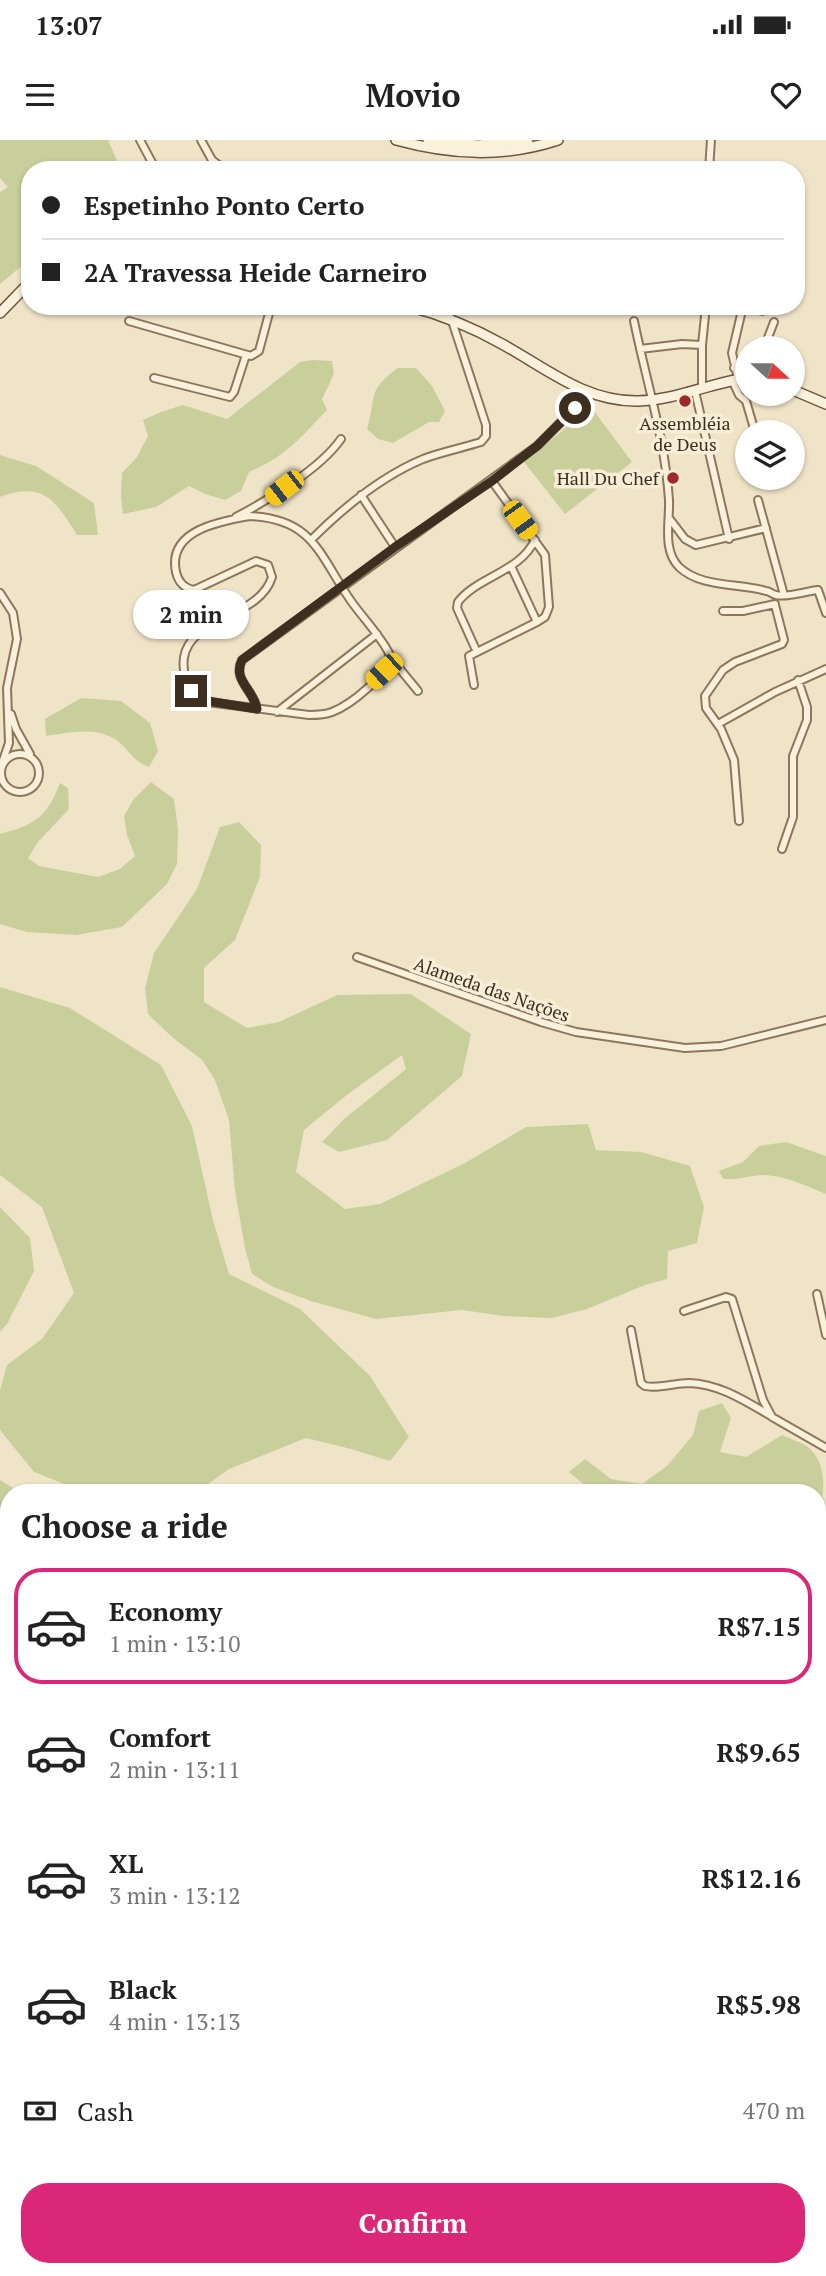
<!DOCTYPE html>
<html lang="en">
<head>
<meta charset="utf-8">
<style>
	body { margin:0; font-family:"PT Serif",serif; background:#f6f6f6; color:#222; height:100vh; display:flex; flex-direction:column; font-size:26px; white-space:nowrap }
	* { box-sizing:border-box; margin:0 }
	p { font-size:23px; color:#767676 }
	.icon { flex:none; width:38px; height:38px; fill:none; stroke:currentColor; stroke-width:2; stroke-linecap:round; stroke-linejoin:round }
	.map { position:relative; flex:1; overflow:hidden }
	.sheet { position:absolute; left:0px; top:1344px; width:826px; height:793px; display:flex; flex-direction:column; background:#fff; border-radius:28px 28px 0 0; box-shadow:0 2px 5px #0004 }
	.sheet>* { flex:none }
	.top-card { position:absolute; left:21px; top:21px; width:784px; height:154px; border-radius:28px; box-shadow:0 2px 5px #0004; display:grid; align-content:center; height:154px; padding:0 21px; background:#fff }
	.needle { width:46px; rotate:111deg }
	.controls { position:absolute; left:735px; top:196px; display:grid; gap:14px }
	.controls a { display:grid; place-items:center; width:70px; height:70px; border-radius:50%; background:#fff; box-shadow:0 2px 5px #0004; font-size:35px }
	.end { position:absolute; width:32px; height:32px; margin:-16px; border:9px solid #3d2e20; background:#fff; box-shadow:0 0 0 4px #fff }
	.from { border-radius:50% }
	.bubble { position:absolute; height:49px; border-radius:24px; background:#fff; box-shadow:0 2px 5px #0004; font-size:23px; font-weight:700; line-height:49px; text-align:center }
	.car { position:absolute; width:21px; height:42px; margin:-21px -10px; border-radius:9px; box-shadow:0 0 5px 2px #0007; background:linear-gradient(#f5c518 24%,#345 0 40%,#f5c518 0 76%,#345 0 86%,#f5c518 0) }
	.top-card b { display:flex; align-items:center; gap:24px; height:66px; font-size:26px }
	.top-card b+b { border-top:2px solid #e0e0e0 }
	.top-card i { width:18px; height:18px; background:#222 }
	ul { padding:0; list-style:none }
	li { display:flex; align-items:center; gap:21px; height:116px; margin:0 14px 10px; padding:0 7px; border:4px solid transparent; border-radius:28px }
	li div { flex:1 }
	li b { display:block; font-size:26px }
	li em { font-style:normal; font-weight:700 }
	li.on { border-color:#db2777 }
	li>.icon { width:63px; height:63px; stroke-width:1.5 }
	h2 { padding:0 21px; font-size:32px; line-height:84px }
	.pay { display:flex; align-items:center; gap:18px; height:77px; padding:0 21px; font-size:26px }
	.pay p { margin-inline-start:auto }
	.cta { display:flex; gap:14px; margin-top:auto; padding:14px 21px }
	.cta a { flex:1; height:80px; border-radius:28px; background:#db2777; color:#fff; font-size:28px; font-weight:700; line-height:80px; text-align:center }
	.status { display:flex; justify-content:space-between; align-items:center; height:49px; padding:0 35px; background:#fff; direction:ltr }
	.status svg { height:19px; fill:currentColor }
	header { display:flex; justify-content:space-between; align-items:center; height:91px; padding:0 21px; background:#fff; font-size:32px; font-weight:700 }
	.map>svg:first-child { display:block }
	.green { fill:#c9cf9b }
	.lines { fill:none; stroke-linecap:round; stroke-linejoin:round }
	.minor-casing { stroke:#8d765c; stroke-width:10 }
	.secondary-casing { stroke:#6f573f; stroke-width:12 }
	.minor { stroke:#faf1dc; stroke-width:6 }
	.secondary { stroke:#faf1dc; stroke-width:9 }
	.route { stroke:#3d2e20; stroke-width:9 }
	.poi-dot { fill:#9e2a2b; stroke:#f7eed8; stroke-width:2.5 }
	.labels { text-anchor:middle; dominant-baseline:central; stroke-width:7; stroke-linejoin:round; paint-order:stroke }
	.poi-label { font-size:18px; fill:#3d2e20; stroke:#f7eed8 }
	.street-label { font-size:18px; fill:#3d2e20; stroke:#f7eed8 }
</style>
</head>
<body>
<div class="status"><b>13:07</b><svg viewBox="0 0 49 12"><path d="M0 12V9h3v3zM5 12V6h3v6zM10 12V3h3v9zM15 12V0h3v12zM26 1h20v11H26zM47 4h2v5h-2z"/></svg></div>
<header><svg class="icon" aria-label="menu" viewBox="0 0 24 24"><path d="M4 6h16M4 12h16M4 18h16"/></svg>Movio<svg class="icon" aria-label="heart" viewBox="0 0 24 24"><path d="M12 20l-8-8c-3-5 5-10 8-4 3-6 11-1 8 4z"/></svg></header>
<div class="map">
<svg width="826" height="2136" viewBox="0 0 826 2136">
	<rect width="100%" height="100%" fill="#f0e4c8"/>
	<path class="green" d="M0 0H108L121 30H30V119L0 144V52L8 47 0 38Z
		M313 220 332 221 334 234 322 259 327 270C298 300 288 315 249 332L241 351 225 360 205 354 189 346 156 367 123 374 121 357 122 333 137 317 148 296 143 280 161 272 183 265 227 279 300 222Z
		M398 228H416L432 246 445 271 439 282H429L393 303 378 299 367 289C377 256 366 251 398 228Z
		M591 267 632 322 565 374 524 322Z
		M0 315 36 326 94 363 98 395H77C55 360 44 341 0 357Z
		M81 558 121 561 150 583 158 611 149 627C135 622 131 613 120 603 99 585 71 593 46 596L45 579Z
		M151 642 174 659 178 689 177 724 167 744 122 787 76 795 27 792 0 784V694C35 685 47 677 60 643L68 648 69 669 38 702 28 718 39 726 98 737 120 729 135 716 127 695 124 676 133 660Z
		M239 682 261 705 260 737 235 800 204 828V862L247 888 279 882 337 855 411 854 471 894 462 936 387 1000 339 1012 322 1002 344 979 406 929 402 915 348 954 304 990 296 1032 345 1069 380 1064 465 1023 526 987 588 984 596 1010 641 1012 690 1026 704 1067 697 1103 668 1111 667 1139 645 1145 587 1169 552 1178 503 1176 462 1170 376 1179 311 1161 273 1147 252 1134 245 1108 235 1051 229 980 215 940 202 920 172 897 148 874 145 848 154 813 197 749 220 687Z
		M0 847 70 868 161 925 192 986 213 1080 229 1134 300 1169 370 1236 409 1297 390 1321 351 1309 306 1298 229 1329 195 1353H87L34 1332 0 1290V1250L7 1225 42 1199 74 1153 42 1067 0 1035Z
		M786 1002 826 1016V1054C807 1046 783 1035 762 1035 748 1036 737 1040 723 1039L719 1031 743 1022 759 1006Z
		M0 1067 30 1098 34 1131 7 1184 0 1192Z
		M722 1263 731 1278 720 1312 746 1317 782 1295C790 1299 801 1302 808 1307 826 1322 826 1349 819 1370L826 1376V1422L817 1425V1353H594L569 1332 585 1319 611 1339 642 1344 667 1326 693 1295 699 1271Z
		M0 1340 21 1353H9V1637L0 1640Z
		M817 1604H826V1714H817Z
		M817 1755 826 1757V2104L817 2096Z
		M4 1762 9 1763V2032L0 2036V1763Z
		M9 2075V2128H23L26 2136H0V2080Z
		M177 2128H780L781 2136H158L151 2133Z"/>
	<g class="lines">
		<g class="minor-casing">
			<path id="minor" d="M140 0 156 30
				M201 0 212 20 225 30
				M709 30 711 0
				M750 166 762 171 768 166
				M129 181 251 216 259 211 271 166
				M634 181C646 240 665 299 669 360 670 381 662 410 679 427 701 448 739 443 766 451 769 451 772 454 776 455 787 458 806 451 818 450L826 473
				M764 208 774 182
				M640 209 682 204 702 205
				M734 228 747 222
				M154 238 230 257 234 252 246 215
				M738 239 732 213 743 166
				M732 240 739 255 746 261 755 292
				M702 248V205L706 166
				M695 251 729 399
				M361 355 395 407
				M758 360 784 455
				M250 376C314 379 319 415 351 461 363 478 379 494 389 513 391 534 350 565 332 572 324 575 317 575 309 575L207 562C196 559 189 551 186 540 167 476 258 484 272 437L268 425 256 421 194 450C183 448 178 441 176 432 167 390 221 381 250 376Z
				M236 377C268 360 320 329 341 299
				M669 378 685 399 696 405 766 388
				M312 399C344 367 380 337 423 319 441 312 462 308 481 302L486 296V285L451 178
				M511 426 537 482
				M0 453 13 473 17 499 7 548 9 603 1 626
				M723 471H743L775 464
				M476 510 457 468 458 462C477 437 520 432 535 400
				M390 517 418 551
				M474 545 469 516 537 482 545 477 549 467 545 415 492 341
				M257 569C254 550 232 540 242 520L537 306 575 268 586 252
				M277 572 377 494
				M11 574 16 589 30 614
				M718 584 775 552 826 529
				M1 633a19 19 0 1 1 38 0a19 19 0 1 1-38 0Z
				M739 681 734 620 721 589 706 568 705 556 723 530 735 522 782 504 784 500 775 465
				M782 709 793 677V616L807 580V567L798 540
				M357 817 541 882 576 892 685 908 721 906 826 880
				M817 1154 826 1195
				M684 1171 726 1157 732 1159 763 1260 772 1277 826 1308
				M631 1190 641 1243 645 1246C658 1249 674 1243 689 1243 720 1244 745 1261 771 1276
				M817 1537 826 1522"/>
		</g>
		<g class="secondary-casing">
			<path id="secondary" d="M396 0C451 15 503 18 558 0
				M428 0 478 5 528 0
				M408 166C442 175 472 187 502 204 546 228 585 262 638 261 676 260 710 243 747 238
				M0 173 30 142
				M793 250 826 264"/>
		</g>
		<use href="#minor" class="minor"/>
		<use href="#secondary" class="secondary"/>
	</g>
	<g class="lines">
		<path class="route" d="M191 551 202 560 257 569C254 550 232 540 242 520L395 407 492 341 537 306 575 268"/>
	</g>
	<g class="poi-dot">
		<circle cx="685" cy="261" r="7"/>
		<circle cx="673" cy="338" r="7"/>
	</g>
	<g class="labels">
		<g class="poi-label">
			<text x="685" y="283">Assembléia<tspan x="685" dy="21">de Deus</tspan></text>
			<text x="659" y="338" text-anchor="end">Hall Du Chef</text>
		</g>
		<g class="street-label">
			<text transform="translate(492 849) rotate(19)">Alameda das Nações</text>
		</g>
	</g>
</svg>
<div class="controls">
<a><svg class="needle" viewBox="-14 -14 28 28"><path d="M0-13l5 13h-10z" fill="#e53935"/><path d="M0 13l5-13h-10z" fill="#767676"/></svg></a>
<a><svg class="icon" aria-label="layers" viewBox="0 0 24 24"><path d="M12 4l9 5-9 5-9-5zM3 14l9 5 9-5"/></svg></a>
</div>
<i class="end from" style="left:575px;top:268px"></i>
<i class="end" style="left:191px;top:551px"></i>
<div class="bubble" style="left:133px;top:450px;width:116px">2 min</div>
<i class="car" style="left:284px;top:348px;rotate:232deg"></i>
<i class="car" style="left:520px;top:380px;rotate:144deg"></i>
<i class="car" style="left:384px;top:531px;rotate:227deg"></i>
<div class="top-card">
<b><i class="from"></i>Espetinho Ponto Certo</b>
<b><i></i>2A Travessa Heide Carneiro</b>
</div>
<section class="sheet">
<h2>Choose a ride</h2>
<ul>
<li class="on"><svg class="icon" aria-label="car" viewBox="0 0 24 24"><path d="M5 17H2v-5l4-1 3-4h7l3 4 3 1v5h-3M9 17h6M6 11h13"/><circle cx="7" cy="17" r="2"/><circle cx="17" cy="17" r="2"/></svg><div><b>Economy</b><p>1 min · 13:10</p></div><em>R$7.15</em></li>
<li><svg class="icon" aria-label="car" viewBox="0 0 24 24"><path d="M5 17H2v-5l4-1 3-4h7l3 4 3 1v5h-3M9 17h6M6 11h13"/><circle cx="7" cy="17" r="2"/><circle cx="17" cy="17" r="2"/></svg><div><b>Comfort</b><p>2 min · 13:11</p></div><em>R$9.65</em></li>
<li><svg class="icon" aria-label="car" viewBox="0 0 24 24"><path d="M5 17H2v-5l4-1 3-4h7l3 4 3 1v5h-3M9 17h6M6 11h13"/><circle cx="7" cy="17" r="2"/><circle cx="17" cy="17" r="2"/></svg><div><b>XL</b><p>3 min · 13:12</p></div><em>R$12.16</em></li>
<li><svg class="icon" aria-label="car" viewBox="0 0 24 24"><path d="M5 17H2v-5l4-1 3-4h7l3 4 3 1v5h-3M9 17h6M6 11h13"/><circle cx="7" cy="17" r="2"/><circle cx="17" cy="17" r="2"/></svg><div><b>Black</b><p>4 min · 13:13</p></div><em>R$5.98</em></li>
</ul>
<div class="pay"><svg class="icon" aria-label="cash" viewBox="0 0 24 24"><path d="M3 7h18v10H3z"/><circle cx="12" cy="12" r="2"/></svg>Cash<p>470 m</p></div>
<div class="cta"><a>Confirm</a></div>
</section>
</div>
</body>
</html>
